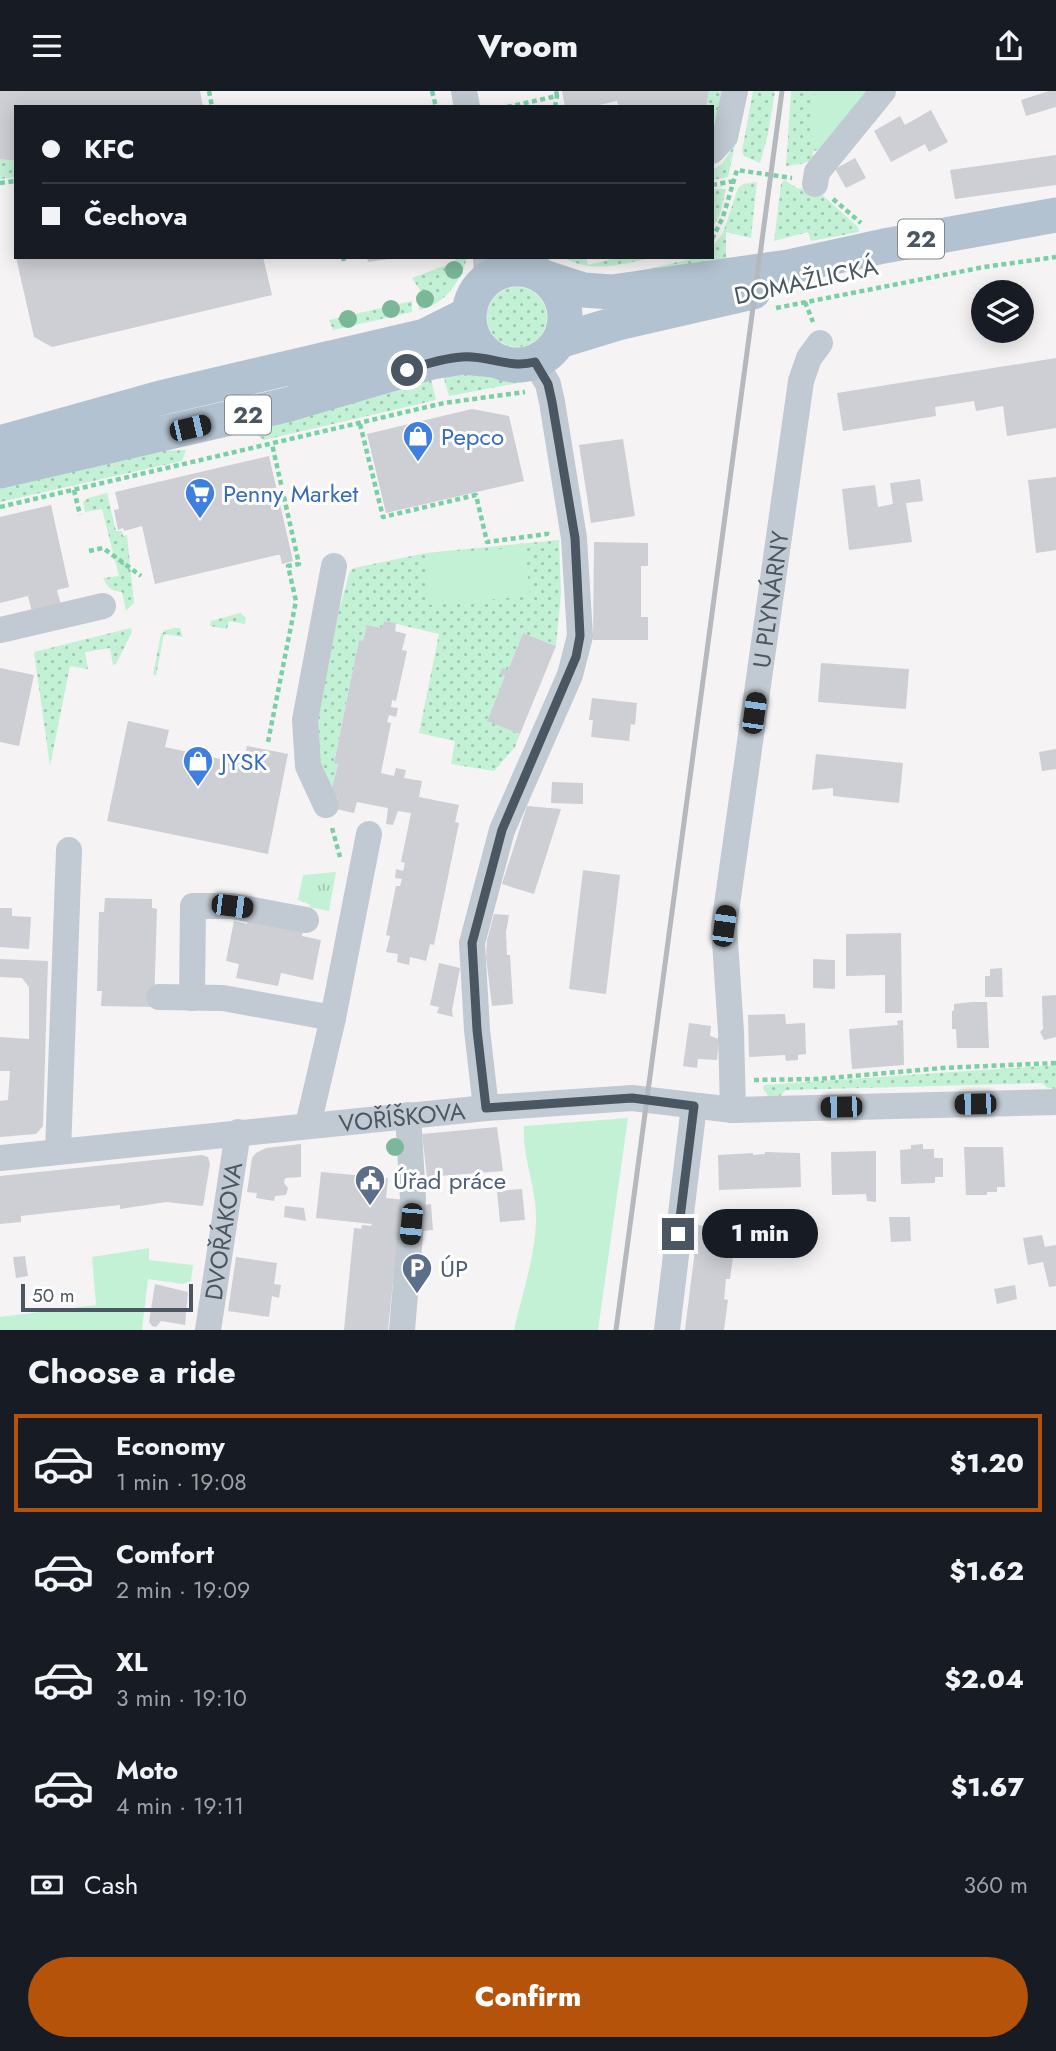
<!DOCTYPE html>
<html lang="en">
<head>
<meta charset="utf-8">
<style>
	body { margin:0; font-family:Jost,sans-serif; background:#242831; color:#f1f3f6; height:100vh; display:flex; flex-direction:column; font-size:26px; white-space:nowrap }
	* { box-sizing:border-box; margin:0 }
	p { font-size:23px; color:#9ea1a6 }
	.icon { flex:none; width:38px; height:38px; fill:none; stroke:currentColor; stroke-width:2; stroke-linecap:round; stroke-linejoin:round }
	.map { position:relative; height:1239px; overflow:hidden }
	.panel { display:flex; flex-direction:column; background:#171b24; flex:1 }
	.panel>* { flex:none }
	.top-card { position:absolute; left:14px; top:14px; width:700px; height:154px; border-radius:0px; box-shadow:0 4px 18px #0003; display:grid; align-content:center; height:154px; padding:0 28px; background:#171b24 }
	.fabs { position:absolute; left:971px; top:189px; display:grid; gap:14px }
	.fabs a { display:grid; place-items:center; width:63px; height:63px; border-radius:50%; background:#171b24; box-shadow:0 4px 18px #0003; font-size:35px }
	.scale { position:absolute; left:21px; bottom:18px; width:172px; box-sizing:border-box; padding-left:7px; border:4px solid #4a5661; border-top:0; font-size:19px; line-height:24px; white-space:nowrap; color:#4a5661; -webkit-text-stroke:5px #fff; paint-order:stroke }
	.end { position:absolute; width:32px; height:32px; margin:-16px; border:9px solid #4a5661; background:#fff; box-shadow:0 0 0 4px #fff }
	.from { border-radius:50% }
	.bubble { position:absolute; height:49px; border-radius:24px; background:#171b24; box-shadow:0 4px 18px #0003; font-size:23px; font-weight:800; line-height:49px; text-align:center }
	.car { position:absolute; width:21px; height:42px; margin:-21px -10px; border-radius:9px; box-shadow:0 0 5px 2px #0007; background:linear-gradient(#222 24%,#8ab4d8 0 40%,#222 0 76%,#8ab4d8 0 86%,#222 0) }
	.top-card b { display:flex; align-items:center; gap:24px; height:66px; font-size:26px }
	.top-card b+b { border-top:2px solid #363941 }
	.top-card i { width:18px; height:18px; background:#f1f3f6 }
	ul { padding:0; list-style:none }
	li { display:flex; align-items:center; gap:21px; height:98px; margin:0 14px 10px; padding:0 14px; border:4px solid transparent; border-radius:0px }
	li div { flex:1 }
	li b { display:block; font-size:26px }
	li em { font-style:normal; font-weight:800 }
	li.current { border-color:#b45309 }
	li>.icon { width:63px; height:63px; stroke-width:1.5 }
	h2 { padding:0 28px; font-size:32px; line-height:84px }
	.pay { display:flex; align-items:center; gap:18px; height:77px; padding:0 28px; font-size:26px }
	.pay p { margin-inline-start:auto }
	.primary-button { display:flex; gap:14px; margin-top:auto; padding:14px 28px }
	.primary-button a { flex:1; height:80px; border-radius:42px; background:#b45309; color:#fff; font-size:28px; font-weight:800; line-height:80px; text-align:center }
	header { display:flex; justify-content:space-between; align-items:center; height:91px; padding:0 28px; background:#171b24; font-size:32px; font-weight:800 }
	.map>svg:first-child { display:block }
	.grass { fill:url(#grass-dots) }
	.park { fill:url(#park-tufts) }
	.garden { fill:#c3f1d5 }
	.building { fill:#cdcfd5 }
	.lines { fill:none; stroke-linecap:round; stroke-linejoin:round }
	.path { stroke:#7ad0a6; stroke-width:4.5; stroke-dasharray:5 3.5; stroke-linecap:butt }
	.minor { stroke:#c1cad2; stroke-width:26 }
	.major { stroke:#b3c2d1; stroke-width:35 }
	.rail { stroke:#b5b8bd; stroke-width:5 }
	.tree { fill:#7bb799 }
	.route { stroke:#4a5661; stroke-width:9 }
	.labels { text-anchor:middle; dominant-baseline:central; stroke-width:6; stroke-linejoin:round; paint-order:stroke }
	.shield { fill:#fff; stroke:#808990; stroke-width:2 }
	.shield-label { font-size:23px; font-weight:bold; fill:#4a5661 }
	.street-label { font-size:24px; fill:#4a5661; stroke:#fff }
	.shop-label { font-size:24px; fill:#366cbe; stroke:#fff; text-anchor:start }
	.service-label { font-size:24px; fill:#4e5e75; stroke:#fff; text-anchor:start }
</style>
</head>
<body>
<header><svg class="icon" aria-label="menu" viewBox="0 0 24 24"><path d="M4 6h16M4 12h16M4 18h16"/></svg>Vroom<svg class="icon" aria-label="share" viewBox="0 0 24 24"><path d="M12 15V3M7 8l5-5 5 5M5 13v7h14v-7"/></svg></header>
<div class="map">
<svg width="1056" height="1239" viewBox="0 0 1056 1239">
	<defs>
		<pattern id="grass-dots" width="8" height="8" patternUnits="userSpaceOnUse" patternTransform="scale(1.75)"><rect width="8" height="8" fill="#c3f1d5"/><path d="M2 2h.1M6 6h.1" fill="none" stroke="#a0c6b0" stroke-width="1.8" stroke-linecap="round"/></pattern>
		<pattern id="park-tufts" width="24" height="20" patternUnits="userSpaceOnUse" patternTransform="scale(1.75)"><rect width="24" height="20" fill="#c3f1d5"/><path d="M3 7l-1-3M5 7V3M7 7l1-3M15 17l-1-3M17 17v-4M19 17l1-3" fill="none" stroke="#a0c6b0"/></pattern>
	</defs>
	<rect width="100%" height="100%" fill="#f5f3f3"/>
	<path class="grass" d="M709 0H722L718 25 712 37V16H706Z
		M753 0H775L768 43 760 72 744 65 742 60Z
		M791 0H815L811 55 822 56 819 59 813 60V69L801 73 786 75Z
		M735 53 728 86 712 89V79L722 73Z
		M0 68 16 70V86L0 88Z
		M784 89 797 97 819 101 858 136 859 141 811 150 808 141 774 150 781 93Z
		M757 91 751 147 726 141V178L625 183 700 166H712V156L723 142 738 97 743 93Z
		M712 98H726L720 123 712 138Z
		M457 166H467C461 191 444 214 419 219V211L424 205 412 187 454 171Z
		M563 166H586L588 174 620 166H653C622 174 592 183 563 166Z
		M487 226a30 30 0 1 1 60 0a30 30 0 1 1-60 0Z
		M412 210V221L333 239 329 229Z
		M476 275 524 291 449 305 441 277Z
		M429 280 436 309 264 349 254 342 284 323Z
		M186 359 182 370 0 411V387L129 361Z
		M107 402 116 440H122L123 445 127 444 134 512 126 520 122 501C111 500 108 497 103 487L119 485 102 418 85 421 83 411 88 407Z
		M559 449 561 502 556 555 523 542 487 629 520 643 515 656 494 680 451 673 455 650 419 642 439 543 384 530 382 537 367 534 363 550H359L334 671 338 673 330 705 310 664 339 519 350 480 354 477 426 462Z
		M240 522 246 527 245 533 229 530 227 538 210 535 211 530Z
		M131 537 132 541 116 573 113 574 110 557 85 561 88 578 70 575 50 675 34 561Z
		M175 537H180L183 546 164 543 156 585 153 583 161 543 165 539Z
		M1056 974V998L1048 997 1042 992 786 999 780 1005 771 1008 763 998 764 994Z"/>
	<path class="park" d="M336 781 329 820 309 816 310 813 298 809 303 784Z"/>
	<path class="garden" d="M815 0H867L822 56H810Z
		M525 456 530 505 430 514 425 465Z
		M628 1027 598 1239H514C522 1203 536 1164 536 1126 536 1095 522 1066 524 1035Z
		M149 1157V1169L193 1174 191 1190 183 1193 148 1188 142 1239H0V1226L96 1214 92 1166Z"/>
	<path class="building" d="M0 0H200L203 16H16V70L0 68Z
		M562 0H709L706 16H619L617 10 590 16H565Z
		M1049 0H1056V16L1026 25 1021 9Z
		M931 19 948 51 929 61 925 53 891 71 874 40 900 25 905 34Z
		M1056 64V94L955 108 950 79Z
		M855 67 866 87 846 97 835 78Z
		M16 166H263L272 204 52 256 34 246Z
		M367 166H395V167L368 171Z
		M1056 267V337L1007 345 1003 315 976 320 974 310 935 316 936 325 843 340 837 302Z
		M472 318 509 325 524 390 386 422 367 343Z
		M623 348 635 425 591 432 579 354Z
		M269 365 293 470 282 473 280 464H277L155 493 142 435 124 440 123 437 118 439 114 419 119 418 115 401Z
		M1056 386V459L1036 462 1028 389Z
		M920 388 923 410 906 412 912 451 849 459 842 398 875 394 878 416 893 413 890 392Z
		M51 414 69 496 57 499 61 514 32 521 28 505 0 512V426Z
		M594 451 648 452V475H641V526H648V549H593Z
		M384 530 396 532 395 540 406 543 402 559 407 560 396 610 392 609 391 616 398 617 396 626 389 624 387 631 391 632 381 682 394 685 396 677 406 679 404 687 422 690 419 706 459 714 455 731 459 732 434 854 430 853 426 870 410 866 409 874 397 871 398 863 386 861 390 845 386 844 396 795H400L402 788 395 787 396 778 403 780 405 772 401 771 411 722 398 720 393 734 386 733 388 717 357 711 354 722 336 718 338 707 330 705 338 673 334 672 359 549 363 550 367 534 382 537Z
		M523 542 556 555 520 643 487 630 505 585 500 583 502 577 508 579Z
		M821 572 909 578 906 618 818 611Z
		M0 577 34 584 19 655 0 651Z
		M592 607 637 612 635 634 631 633 629 650 591 646 593 629H589Z
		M128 630 169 639 165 656 243 673 247 655 288 663 268 763 107 730Z
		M1056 658V678L1042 680 1039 661Z
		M816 663 903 672 899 712 833 705V697L812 699Z
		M552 691 583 692V713L551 712Z
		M527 715 561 718 534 803 502 793Z
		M583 779 620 784 606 903 569 898Z
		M105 807 152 808V817L157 818 154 916 101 915 102 900H97L99 821H104Z
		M0 817H12V825L31 826 29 858 0 856Z
		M494 823 509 824 506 841 507 864H510L513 913 492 915 486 866 487 849Z
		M248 828 303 840 302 845 321 849 313 889 281 882 278 895 236 887 239 873 226 870 234 830 247 833Z
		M901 842 902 922H885V884L846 885V843Z
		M0 868 48 870 43 1035 36 1043 0 1046V1010L8 1009 10 980H0V946L29 948V896L22 887 0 886Z
		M813 868 835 869V898L813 897Z
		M439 872 460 877 452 919 453 926 437 922 439 916 430 914Z
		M1002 877 1003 906H985V885H990V878Z
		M1056 904V946L1044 949 1040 941 1043 938 1042 905Z
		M972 911H987L989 957H957L956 938H952V920L954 919V913Z
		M785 923 786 933 805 932 806 963 798 964V969L786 970 785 964 749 966 748 924Z
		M903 929 904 974 852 978 849 938 898 934 897 930Z
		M689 932 711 935 710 945 719 948 717 969 698 968 697 977 683 975Z
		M497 1036 503 1080 427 1086 422 1043Z
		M301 1053V1086L285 1087 284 1092 288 1097 286 1104 275 1105 274 1110 256 1107 257 1102 247 1101 252 1067 256 1062 266 1057Z
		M923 1053V1058H934V1067H943V1086H935V1092L901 1093 900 1059 911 1058V1054Z
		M964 1056H1003L1005 1096H997V1101H987V1104H966Z
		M876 1060V1111L867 1110 866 1103 832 1104 831 1061Z
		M765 1061 800 1062 801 1096 719 1099 718 1064 753 1062V1064L765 1063Z
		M202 1064 208 1066 210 1073 203 1115 166 1111 120 1118V1114L21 1125V1131L0 1133V1085Z
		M321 1081 388 1087 386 1107 407 1109 398 1142 388 1239H344L354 1137 361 1138 362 1134 371 1135 372 1133 316 1127Z
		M522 1098 525 1129 500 1131 497 1100Z
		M431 1113 433 1139 421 1140 419 1115Z
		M285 1115 304 1117 306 1130 284 1126Z
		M889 1126H910L911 1150 891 1151Z
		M698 1134 732 1138 731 1150 735 1151 730 1188H726L724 1208 728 1209 724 1239H685Z
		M1042 1144 1045 1156 1056 1154V1195L1049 1196 1043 1171 1028 1174 1023 1147Z
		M25 1165 28 1185 16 1187 13 1166Z
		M236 1166 277 1172 274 1193 281 1194 279 1207 272 1205 269 1226 228 1220Z
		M155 1193 188 1201 185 1234 161 1230 156 1236 152 1235 149 1231Z
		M1015 1194 1017 1208 997 1213 994 1198Z"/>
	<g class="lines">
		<path class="path" d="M209 0 212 16
			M432 0 436 16
			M507 16 557 5 556 0
			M555 16 557 5
			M0 92 16 90
			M712 94 734 90
			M833 108 861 132
			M712 148 723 126 737 79 792 87
			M343 166 344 170
			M805 211 813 231
			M776 217 984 176 1056 166
			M360 333 383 426 476 404 487 451 547 443V438
			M74 399 80 424
			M0 416 444 312 525 301
			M89 460 103 457 141 485
			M268 651 296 510 288 475 299 473 272 353
			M332 737 340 766
			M754 989 818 988 942 977 1056 972"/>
		<g class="minor">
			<path d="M464 0 467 16"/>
			<path d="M712 60 725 46 735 0"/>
			<path d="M815 93 817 81 883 0"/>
			<path d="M486 166 487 188"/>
			<path d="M518 166 525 179"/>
			<path d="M0 539 103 515"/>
			<path d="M326 714 308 675 305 629 334 475"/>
			<path d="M159 906 223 907 333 927"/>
			<path d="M192 907 193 815H232L306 829"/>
			<path d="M486 1017 477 939 472 852 502 739 570 584 580 545 574 447 552 311 548 293 535 271"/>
			<path id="s1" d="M733 1019 731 941 724 835 801 290 809 267 820 252"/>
			<path d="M308 1034 333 927 369 743"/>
			<path d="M58 1061 69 759"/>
			<path id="s2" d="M0 1067 486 1017 632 1007 733 1019 1056 1011"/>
			<path id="s3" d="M208 1239 238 1041"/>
			<path d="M402 1239 413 1108 408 1024"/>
			<path d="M667 1239 694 1015"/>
		</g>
		<path class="major" d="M469 226a48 48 0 1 1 96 0a48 48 0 1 1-96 0Z
			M543 186 583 199 612 201 788 176 884 155 1056 124
			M559 250 618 232 753 201
			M0 352 160 307 425 245 469 223
			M0 380 286 314 432 271 463 266 494 269"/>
		<path class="rail" d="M616 1239 782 0"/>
	</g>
	<g class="tree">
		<circle cx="454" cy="179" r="9"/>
		<circle cx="425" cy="208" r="9"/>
		<circle cx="391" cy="218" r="9"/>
		<circle cx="348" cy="228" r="9"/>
		<circle cx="395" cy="1056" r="9"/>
	</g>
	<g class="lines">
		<path class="route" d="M407 279C425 273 444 267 462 266 488 264 509 278 535 271L548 293 552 311 575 447 580 545 576 566 502 739 472 852 477 939 486 1017 632 1007 694 1015 678 1143"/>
	</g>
	<defs>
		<g id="shop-pin" transform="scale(1.575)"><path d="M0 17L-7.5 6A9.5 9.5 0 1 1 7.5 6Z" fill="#3f7fe0" stroke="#fff"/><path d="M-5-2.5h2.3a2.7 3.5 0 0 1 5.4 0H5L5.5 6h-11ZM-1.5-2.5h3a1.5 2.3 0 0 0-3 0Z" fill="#fff"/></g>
		<g id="supermarket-pin" transform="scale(1.575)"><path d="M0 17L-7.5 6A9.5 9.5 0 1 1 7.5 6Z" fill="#3f7fe0" stroke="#fff"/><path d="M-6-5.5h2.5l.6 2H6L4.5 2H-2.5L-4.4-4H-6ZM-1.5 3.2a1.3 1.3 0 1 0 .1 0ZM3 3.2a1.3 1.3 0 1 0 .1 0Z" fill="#fff"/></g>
		<g id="civic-pin" transform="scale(1.575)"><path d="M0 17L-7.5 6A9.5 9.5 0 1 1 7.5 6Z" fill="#5c6f8a" stroke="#fff"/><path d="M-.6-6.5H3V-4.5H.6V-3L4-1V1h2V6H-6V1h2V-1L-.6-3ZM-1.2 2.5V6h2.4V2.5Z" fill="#fff"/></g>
		<g id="parking-pin" transform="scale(1.575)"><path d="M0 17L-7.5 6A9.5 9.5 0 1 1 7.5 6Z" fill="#5c6f8a" stroke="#fff"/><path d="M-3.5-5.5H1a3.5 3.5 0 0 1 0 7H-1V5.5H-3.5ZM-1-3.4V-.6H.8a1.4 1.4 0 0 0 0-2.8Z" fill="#fff"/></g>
	</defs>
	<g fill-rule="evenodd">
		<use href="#shop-pin" x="418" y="345"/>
		<use href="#supermarket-pin" x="200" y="402"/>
		<use href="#shop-pin" x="198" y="670"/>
		<use href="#civic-pin" x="370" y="1089"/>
		<use href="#parking-pin" x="417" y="1177"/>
	</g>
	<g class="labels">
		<g class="shield">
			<rect x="898" y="128.5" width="46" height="39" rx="5"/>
			<rect x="225" y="304.5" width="46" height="39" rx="5"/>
		</g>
		<g class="shield-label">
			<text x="921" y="148">22</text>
			<text x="248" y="324">22</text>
		</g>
		<g class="street-label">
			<text transform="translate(806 190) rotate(-12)">DOMAŽLICKÁ</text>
			<text stroke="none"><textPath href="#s1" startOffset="514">U PLYNÁRNY</textPath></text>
			<text stroke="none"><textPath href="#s2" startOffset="404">VOŘÍŠKOVA</textPath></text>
			<text stroke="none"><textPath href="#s3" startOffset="100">DVOŘÁKOVA</textPath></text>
		</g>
		<g class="shop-label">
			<text x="441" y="345">Pepco</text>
			<text x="223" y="402">Penny Market</text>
			<text x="221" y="670">JYSK</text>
		</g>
		<g class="service-label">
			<text x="393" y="1089">Úřad práce</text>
			<text x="440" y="1177">ÚP</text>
		</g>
	</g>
</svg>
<div class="fabs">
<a><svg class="icon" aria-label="layers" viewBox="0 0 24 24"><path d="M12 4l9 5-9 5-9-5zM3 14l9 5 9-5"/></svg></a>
</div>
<div class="scale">50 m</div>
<i class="end from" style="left:407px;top:279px"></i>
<i class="end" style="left:678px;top:1143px"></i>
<div class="bubble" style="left:702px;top:1118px;width:116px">1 min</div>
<i class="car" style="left:190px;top:337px;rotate:77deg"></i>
<i class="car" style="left:754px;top:622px;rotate:8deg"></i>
<i class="car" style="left:232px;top:815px;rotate:97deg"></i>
<i class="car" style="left:724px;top:835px;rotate:8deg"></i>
<i class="car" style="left:975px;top:1013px;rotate:269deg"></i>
<i class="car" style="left:841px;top:1016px;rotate:269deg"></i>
<i class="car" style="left:411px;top:1133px;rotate:185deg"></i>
<div class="top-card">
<b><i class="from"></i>KFC</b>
<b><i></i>Čechova</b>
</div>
</div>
<section class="panel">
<h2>Choose a ride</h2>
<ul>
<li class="current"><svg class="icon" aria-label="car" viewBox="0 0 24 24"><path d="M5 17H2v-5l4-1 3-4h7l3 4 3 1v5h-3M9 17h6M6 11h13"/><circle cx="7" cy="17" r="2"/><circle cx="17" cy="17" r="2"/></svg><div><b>Economy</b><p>1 min · 19:08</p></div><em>$1.20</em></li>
<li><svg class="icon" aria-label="car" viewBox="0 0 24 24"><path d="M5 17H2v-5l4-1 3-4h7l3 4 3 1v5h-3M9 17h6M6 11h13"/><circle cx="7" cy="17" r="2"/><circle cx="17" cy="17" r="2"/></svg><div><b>Comfort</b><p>2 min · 19:09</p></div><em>$1.62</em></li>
<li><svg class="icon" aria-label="car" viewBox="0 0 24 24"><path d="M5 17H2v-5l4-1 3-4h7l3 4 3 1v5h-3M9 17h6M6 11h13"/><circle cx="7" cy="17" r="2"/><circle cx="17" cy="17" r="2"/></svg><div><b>XL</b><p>3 min · 19:10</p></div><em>$2.04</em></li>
<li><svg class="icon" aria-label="car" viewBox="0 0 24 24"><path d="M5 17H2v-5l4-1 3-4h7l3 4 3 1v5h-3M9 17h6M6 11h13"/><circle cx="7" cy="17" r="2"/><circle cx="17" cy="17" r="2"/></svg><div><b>Moto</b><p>4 min · 19:11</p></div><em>$1.67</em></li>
</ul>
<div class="pay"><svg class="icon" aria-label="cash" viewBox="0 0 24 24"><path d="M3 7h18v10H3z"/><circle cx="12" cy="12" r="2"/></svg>Cash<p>360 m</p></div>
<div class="primary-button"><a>Confirm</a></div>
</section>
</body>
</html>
